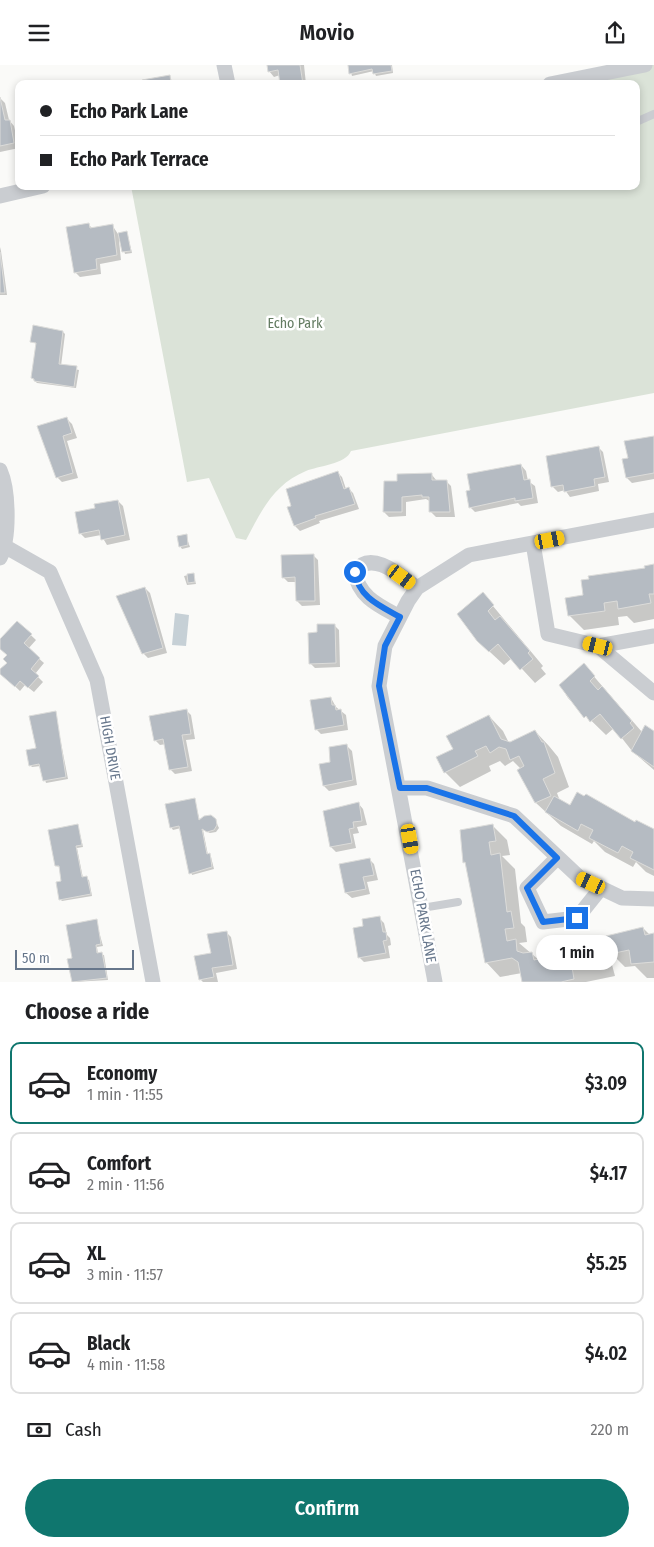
<!DOCTYPE html>
<html lang="en">
<head>
<meta charset="utf-8">
<style>
	body { margin:0; font-family:"Fira Sans Condensed",sans-serif; background:#f6f6f6; color:#202124; height:100vh; display:flex; flex-direction:column; font-size:19px; white-space:nowrap }
	* { box-sizing:border-box; margin:0 }
	p { font-size:16px; color:#757577 }
	.icon { flex:none; width:28px; height:28px; fill:none; stroke:currentColor; stroke-width:2; stroke-linecap:round; stroke-linejoin:round }
	.map { position:relative; height:917px; overflow:hidden }
	.panel { display:flex; flex-direction:column; background:#fff; flex:1 }
	.panel>* { flex:none }
	.banner { position:absolute; left:15px; top:15px; width:625px; height:110px; border-radius:10px; box-shadow:0 2px 8px #0003; display:grid; align-content:center; height:110px; padding:0 25px; background:#fff }
	.scale { position:absolute; left:15px; bottom:12px; width:119px; box-sizing:border-box; padding-left:5px; border:2px solid #66768b; border-top:0; font-size:14px; line-height:18px; white-space:nowrap; color:#66768b; -webkit-text-stroke:4px #fff; paint-order:stroke }
	.end { position:absolute; width:22px; height:22px; margin:-11px; border:6px solid #1a73e8; background:#fff; box-shadow:0 0 0 2px #fff }
	.from { border-radius:50% }
	.bubble { position:absolute; height:35px; border-radius:18px; background:#fff; box-shadow:0 2px 8px #0003; font-size:16px; font-weight:600; line-height:35px; text-align:center }
	.car { position:absolute; width:15px; height:30px; margin:-15px -8px; border-radius:6px; box-shadow:0 0 4px 1px #0007; background:linear-gradient(#f5c518 24%,#345 0 40%,#f5c518 0 76%,#345 0 86%,#f5c518 0) }
	.banner b { display:flex; align-items:center; gap:18px; height:48px; font-size:19px }
	.banner b+b { border-top:1px solid #e0e0e0 }
	.banner i { width:12px; height:12px; background:#202124 }
	ul { padding:0; list-style:none }
	li { display:flex; align-items:center; gap:15px; height:82px; margin:0 10px 8px; padding:0 15px; border:2px solid #e0e0e0; border-radius:10px }
	li div { flex:1 }
	li b { display:block; font-size:19px }
	li em { font-style:normal; font-weight:600 }
	li.current { border-color:#0f766e }
	li>.icon { width:45px; height:45px; stroke-width:1.5 }
	h2 { padding:0 25px; font-size:22px; line-height:60px }
	.pay { display:flex; align-items:center; gap:12px; height:55px; padding:0 25px; font-size:19px }
	.pay p { margin-inline-start:auto }
	.action { display:flex; gap:10px; margin-top:auto; padding:10px 25px }
	.action a { flex:1; height:58px; border-radius:30px; background:#0f766e; color:#fff; font-size:20px; font-weight:600; line-height:58px; text-align:center }
	header { display:flex; justify-content:space-between; align-items:center; height:65px; padding:0 25px; background:#fff; font-size:22px; font-weight:600 }
	.map>svg:first-child { display:block }
	.green { fill:#dbe3d8 }
	.water { fill:#c6d0d6 }
	.shadow { fill:#0003 }
	.building { fill:#b5bbc2; stroke:#dcdcda }
	.lines { fill:none; stroke-linecap:round; stroke-linejoin:round }
	.service { stroke:#cacdd1; stroke-width:8 }
	.minor { stroke:#cacdd1; stroke-width:15 }
	.route { stroke:#1a73e8; stroke-width:6 }
	.labels { text-anchor:middle; dominant-baseline:central; stroke-width:5; stroke-linejoin:round; paint-order:stroke }
	.park-label { font-size:14px; fill:#647c62; stroke:#fff }
	.street-label { font-size:14px; fill:#66768b; stroke:#fff }
</style>
</head>
<body>
<header><svg class="icon" aria-label="menu" viewBox="0 0 24 24"><path d="M4 6h16M4 12h16M4 18h16"/></svg>Movio<svg class="icon" aria-label="share" viewBox="0 0 24 24"><path d="M12 15V3M7 8l5-5 5 5M5 13v7h14v-7"/></svg></header>
<div class="map">
<svg width="654" height="917" viewBox="0 0 654 917">
	<rect width="100%" height="100%" fill="#fafaf8"/>
	<path class="green" d="M645 0H654V328L351 386C346 399 318 401 306 406 274 419 261 446 246 475L236 473 209 413 187 417 131 121H636V19H550Z"/>
	<path class="water" d="M175 548 189 550 186 581 172 580Z"/>
	<path class="shadow" d="M268 0H304L306 19H282L280 10 274 12 269 6Z
		M349 0H392L393 8 376 11 374 6 352 11Z
		M169 12 175 19H144Z
		M0 33 5 38 9 55 14 61 19 83 0 87Z
		M89 160 93 164 112 160 118 169 127 168 132 188 125 189 121 175 119 176 121 195 100 199 101 209 80 212 75 207Z
		M0 182 1 186 7 230H0Z
		M63 267 65 269 61 301 79 305 76 323 37 318 32 313 37 279 32 277Z
		M67 354 72 359 77 373 67 376 78 413 62 417 57 412 39 362Z
		M654 372V414L632 418 627 413 629 394Z
		M598 382 603 387 609 417 598 419 599 426 570 432 565 425 558 427 553 422Z
		M521 400 526 406 528 416 535 421 538 438 521 441 518 438 475 447 470 442Z
		M337 407 342 412 346 424 348 423 353 428 359 444 319 456 320 458 300 466 295 461 288 443Z
		M432 410 437 416H446L451 421 455 452H436L431 447V437L426 434 406 437V451L389 452 384 447 398 417Z
		M118 436 123 441 130 475 107 480 101 470 85 473 80 468 97 444Z
		M186 471 190 482 182 484 180 481Z
		M313 490 318 495 320 540 302 541 297 536 296 517H288L283 512Z
		M654 500V554L634 558 627 551 618 552 619 560 584 565 569 550 585 531Z
		M193 509 196 519 187 520 184 511Z
		M145 523 150 528 167 588 148 593 143 588 118 532Z
		M483 529 543 601 541 603 546 609 535 618 512 593 504 600 477 575Z
		M18 558 36 575 28 584 44 598 35 609 43 617 34 627 25 620 20 626 0 607 8 598V590L0 583V576Z
		M334 560 339 565 340 602 315 603 310 598 318 569Z
		M584 600 642 667H654V705L632 686 614 663 606 670 568 633 560 620Z
		M331 633 336 642 346 650 348 665 321 669 316 664Z
		M186 645 191 650 195 674 186 675 192 706 175 709 170 704 166 679 160 680 155 675Z
		M55 647 68 714 46 718 41 701 32 702 30 700Z
		M489 651 503 666 509 678 535 666 549 681 558 692 569 722 557 728 560 736 571 741 654 766V811L646 807 636 797 633 802 605 787 594 776 592 779 561 761 536 738 518 706 521 704 513 696 505 701 500 696 489 701 491 706 460 722 445 707 455 684Z
		M347 681 352 686 357 720 329 726 324 721 332 698Z
		M194 734 200 756 215 755 219 763 216 767 210 768 203 765 208 790 211 792 214 804 192 810 181 763 173 765 171 762Z
		M358 738 363 744 367 760 357 762 359 768 353 769 356 783 336 787 331 782Z
		M78 761 83 782 77 783 83 813 89 815 92 831 62 836 60 834 63 817 60 802 56 801Z
		M493 761 507 775 510 790 502 791 515 804 521 858 525 862 527 877 519 878 539 895 589 879 592 882 597 881 611 896 615 911 586 917H523L522 908 500 912 486 897 467 800 464 797Z
		M369 794 374 799 378 815 367 817 370 829 352 833 346 828Z
		M379 853 384 858 387 870 390 873 391 880 388 881 390 893 364 897 359 892 364 863Z
		M96 856 103 881 97 882 98 889 104 890 108 915 73 917 69 895 73 894Z
		M643 863 650 870 654 869V913H647L635 901 625 902 611 888Z
		M226 867 231 872 237 904 216 908 218 917H203L200 914Z"/>
	<path class="building" d="M267 0H300L303 19H280L278 5 268 7Z
		M348 0H391L392 6 373 9 372 4 349 9Z
		M170 10 171 19H143L142 15Z
		M0 32 5 55H10L14 78 0 81Z
		M89 158 90 163 113 159 117 190 96 194 97 204 74 208 66 162Z
		M127 166 131 186 122 187 118 168Z
		M0 187 5 228H0Z
		M33 260 63 266 59 299 77 301 74 322 34 316V314L31 313 36 278 30 277Z
		M67 352 72 368 63 371 73 408 56 413 37 361Z
		M654 371V408L626 413 622 394 628 393 624 376Z
		M599 381 605 412 594 414 595 421 564 427 563 420 551 422 546 391Z
		M521 399 524 415 530 414 533 433 515 436V433L469 443 466 426 470 425 467 409Z
		M338 406 344 424 349 422 355 439 315 451 316 453 294 461 287 442 291 441 286 424Z
		M432 408V415H447L450 447H429V432H422V430L402 432V447H383L384 416H397V409Z
		M118 435 125 470 101 475 99 465 79 469 75 447 95 443 94 439Z
		M187 469 188 480 179 482 177 471Z
		M314 489 315 536H296L295 512 282 513 281 490Z
		M654 499V529H649L651 538 618 544 617 536 604 538 605 546 568 551 565 533 583 530 581 515 589 514 588 511 645 503 644 501Z
		M194 508 195 517 188 518 187 509Z
		M145 522 163 583 142 589 116 531Z
		M483 527 494 540 488 546 495 555 500 551 530 586 528 588 533 594 520 605 498 579 489 587 477 576 457 549Z
		M17 556 32 569 24 578 40 593 31 604 39 611 28 623 20 616 15 622 0 609V604L7 598 3 594 7 590 0 584V574Z
		M317 559H335L336 598 309 599 308 568 317 567Z
		M584 598 595 611 590 616 598 625 602 621 632 656 630 658 634 663 621 674 600 649 590 657 586 651 584 653 559 620Z
		M331 632 332 640H335L336 645 341 644 344 660 315 665 310 635Z
		M187 644 191 669 182 670 188 702 169 705 163 674 154 676 149 651Z
		M56 646 66 712 43 716 39 699 29 701 26 685 36 683 29 651Z
		M489 650 501 674 510 677 535 665 542 677H544L555 708 543 714 551 731 535 738 517 705 524 701 519 691 510 695 506 684 499 682 490 688 486 681 475 686 478 691 444 708 436 692 453 684 446 671Z
		M645 660 654 666V702L631 686Z
		M347 679 353 715 323 721 319 699 330 697 329 682Z
		M577 727 584 731 586 729 635 757 636 755 654 764V805L630 793 633 787 622 781 618 788 589 773 593 765 581 759 578 766 545 747 554 731 570 740Z
		M195 733 199 755 204 751 211 750 216 754 217 760 214 765 207 767 202 764 207 789 210 788 212 802 189 809 179 761 170 763 165 739Z
		M359 737 362 756 353 757 354 763 349 764 352 778 330 782 323 746Z
		M78 759 82 780 76 781 82 812 87 811 91 829 59 835 56 817 61 816 59 801H55L48 765Z
		M493 759 496 776 489 777 491 790 500 788 507 847 511 846 514 863 505 864 507 876 516 874 517 886 523 888 532 887 534 895 546 892 545 885 590 878V881L597 880 601 896 572 902 574 914 561 917H522L518 897 512 893 485 898 465 797 463 798 460 765Z
		M370 793 374 810 363 812 366 824 345 828 339 799Z
		M380 851 383 867H386L387 875 383 876 386 888 358 893 353 863 363 861 362 854Z
		M97 854 101 879 96 880 97 888 102 887 107 913 72 917 67 894 72 893 66 860Z
		M643 862 645 870 654 868V897L631 899 629 885 610 889 606 871Z
		M227 866 233 900 212 903 214 912 199 915 194 891 211 888 207 869Z"/>
	<g class="lines">
		<path class="service" d="M636 57 654 49
			M422 843 458 837"/>
		<path class="minor" d="M224 0 228 19
			M550 19 645 0
			M0 131 43 121
			M0 405C9 425 10 473 0 493
			M533 478 548 569 598 581 654 571
			M6 482 50 507 97 615 153 917
			M400 552C380 541 358 532 355 507 371 483 402 512 417 523
			M598 581 654 628
			M400 723H427L514 751 580 813 622 833 654 834
			M557 793 527 823 543 857 577 853 601 823
			M435 917 379 621 385 581 408 536 417 523 469 490 654 455"/>
	</g>
	<g class="lines">
		<path class="route" d="M355 507C358 532 380 541 400 552L385 581 379 621 400 723H427L514 751 557 793 527 823 543 857 577 853"/>
	</g>
	<g class="labels">
		<g class="park-label">
			<text x="295" y="258">Echo Park</text>
		</g>
		<g class="street-label">
			<text transform="translate(110 683) rotate(80)">HIGH DRIVE</text>
			<text transform="translate(423 851) rotate(80)">ECHO PARK LANE</text>
		</g>
	</g>
</svg>
<div class="scale">50 m</div>
<i class="end from" style="left:355px;top:507px"></i>
<i class="end" style="left:577px;top:853px"></i>
<div class="bubble" style="left:536px;top:870px;width:82px">1 min</div>
<i class="car" style="left:550px;top:475px;rotate:79deg"></i>
<i class="car" style="left:402px;top:512px;rotate:126deg"></i>
<i class="car" style="left:598px;top:581px;rotate:284deg"></i>
<i class="car" style="left:410px;top:774px;rotate:170deg"></i>
<i class="car" style="left:591px;top:818px;rotate:295deg"></i>
<div class="banner">
<b><i class="from"></i>Echo Park Lane</b>
<b><i></i>Echo Park Terrace</b>
</div>
</div>
<section class="panel">
<h2>Choose a ride</h2>
<ul>
<li class="current"><svg class="icon" aria-label="car" viewBox="0 0 24 24"><path d="M5 17H2v-5l4-1 3-4h7l3 4 3 1v5h-3M9 17h6M6 11h13"/><circle cx="7" cy="17" r="2"/><circle cx="17" cy="17" r="2"/></svg><div><b>Economy</b><p>1 min · 11:55</p></div><em>$3.09</em></li>
<li><svg class="icon" aria-label="car" viewBox="0 0 24 24"><path d="M5 17H2v-5l4-1 3-4h7l3 4 3 1v5h-3M9 17h6M6 11h13"/><circle cx="7" cy="17" r="2"/><circle cx="17" cy="17" r="2"/></svg><div><b>Comfort</b><p>2 min · 11:56</p></div><em>$4.17</em></li>
<li><svg class="icon" aria-label="car" viewBox="0 0 24 24"><path d="M5 17H2v-5l4-1 3-4h7l3 4 3 1v5h-3M9 17h6M6 11h13"/><circle cx="7" cy="17" r="2"/><circle cx="17" cy="17" r="2"/></svg><div><b>XL</b><p>3 min · 11:57</p></div><em>$5.25</em></li>
<li><svg class="icon" aria-label="car" viewBox="0 0 24 24"><path d="M5 17H2v-5l4-1 3-4h7l3 4 3 1v5h-3M9 17h6M6 11h13"/><circle cx="7" cy="17" r="2"/><circle cx="17" cy="17" r="2"/></svg><div><b>Black</b><p>4 min · 11:58</p></div><em>$4.02</em></li>
</ul>
<div class="pay"><svg class="icon" aria-label="cash" viewBox="0 0 24 24"><path d="M3 7h18v10H3z"/><circle cx="12" cy="12" r="2"/></svg>Cash<p>220 m</p></div>
<div class="action"><a>Confirm</a></div>
</section>
</body>
</html>
